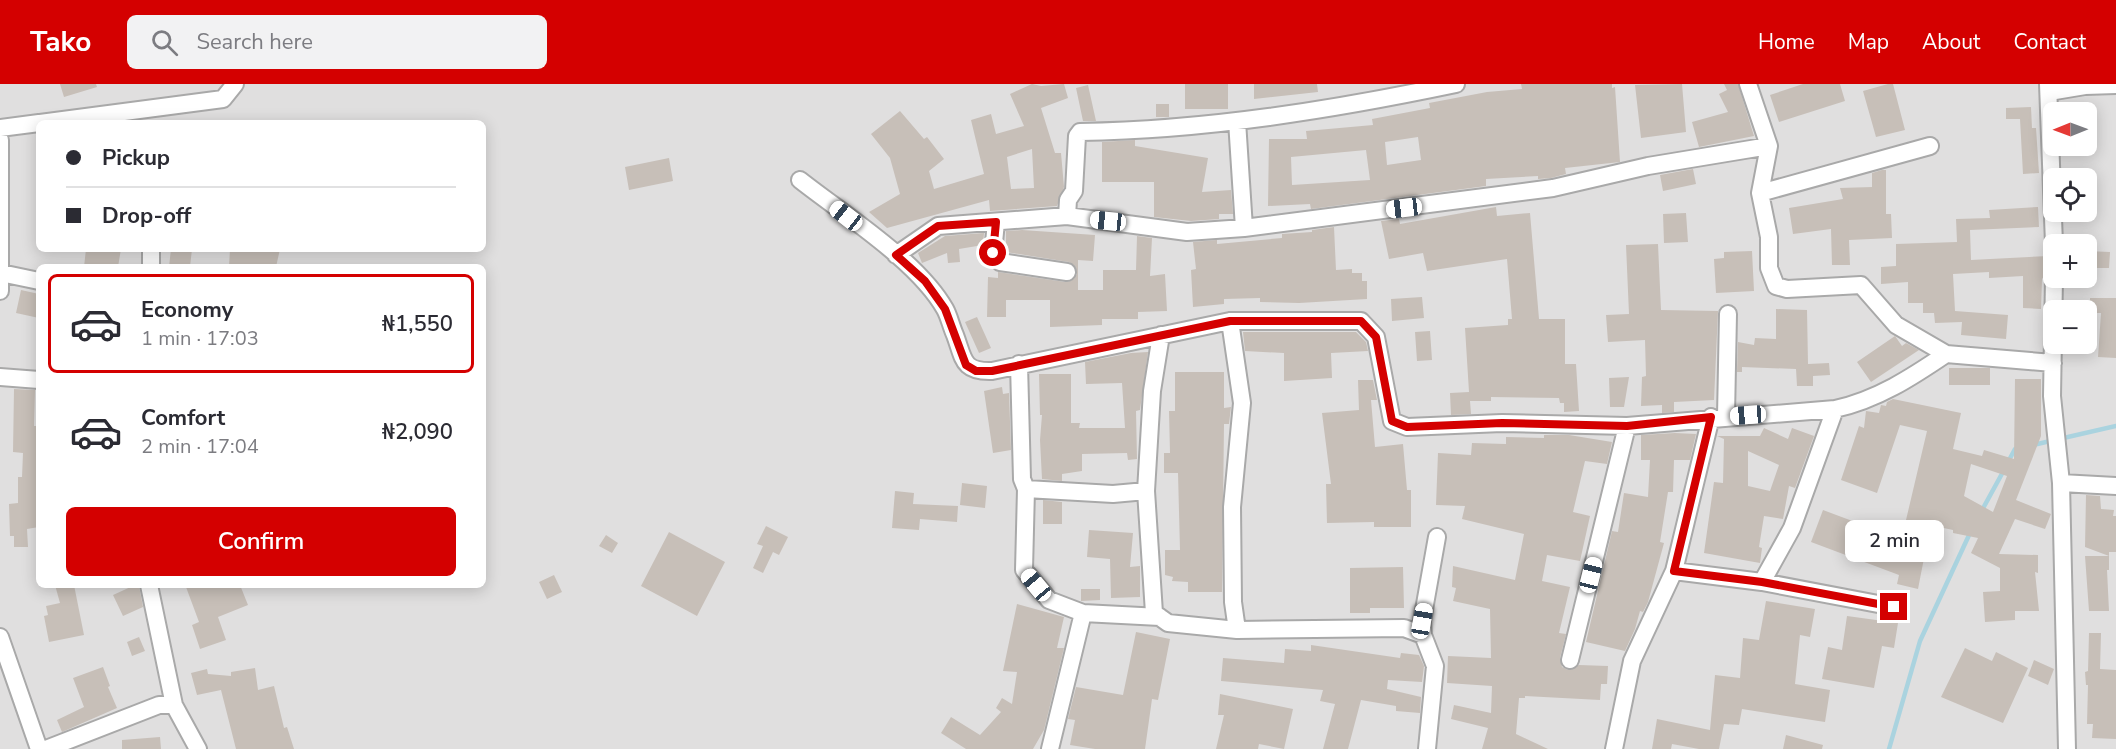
<!DOCTYPE html>
<html lang="en">
<head>
<meta charset="utf-8">
<style>
	body { margin:0; font-family:"Nunito Sans",sans-serif; background:#f2f2f3; color:#2b2b33; height:100vh; display:flex; flex-direction:column; font-size:22px; white-space:nowrap }
	* { box-sizing:border-box; margin:0 }
	p { font-size:20px; color:#7c7c81 }
	.icon { flex:none; width:33px; height:33px; fill:none; stroke:currentColor; stroke-width:2; stroke-linecap:round; stroke-linejoin:round }
	.map { position:relative; flex:1; overflow:hidden }
	.drawer { position:absolute; left:36px; top:180px; width:450px; height:324px; display:flex; flex-direction:column; background:#fff; border-radius:9px; box-shadow:0 3px 15px #0003 }
	.drawer>* { flex:none }
	.top-card { position:absolute; left:36px; top:36px; width:450px; height:132px; border-radius:9px; box-shadow:0 3px 15px #0003; display:grid; align-content:center; height:132px; padding:0 30px; background:#fff }
	.needle { width:39px; rotate:269deg }
	.tools { position:absolute; left:2043px; top:18px; display:grid; gap:12px }
	.tools a { display:grid; place-items:center; width:54px; height:54px; border-radius:9px; background:#fff; box-shadow:0 3px 15px #0003; font-size:30px }
	.end { position:absolute; width:27px; height:27px; margin:-14px; border:8px solid #d40000; background:#fff; box-shadow:0 0 0 3px #fff }
	.from { border-radius:50% }
	.bubble { position:absolute; height:42px; border-radius:9px; background:#fff; box-shadow:0 3px 15px #0003; font-size:20px; font-weight:600; line-height:42px; text-align:center }
	.car { position:absolute; width:18px; height:36px; margin:-18px -9px; border-radius:8px; box-shadow:0 0 4px 2px #0007; background:linear-gradient(#fff 24%,#345 0 40%,#fff 0 76%,#345 0 86%,#fff 0) }
	.top-card b { display:flex; align-items:center; gap:21px; height:57px; font-size:22px }
	.top-card b+b { border-top:2px solid #e1e1e2 }
	.top-card i { width:15px; height:15px; background:#2b2b33 }
	ul { padding:10px 0 0; list-style:none }
	li { display:flex; align-items:center; gap:18px; height:99px; margin:0 12px 9px; padding:0 18px; border:3px solid transparent; border-radius:9px }
	li div { flex:1 }
	li b { display:block; font-size:22px }
	li em { font-style:normal; font-weight:600 }
	li.active { border-color:#d40000 }
	li>.icon { width:54px; height:54px; stroke-width:1.5 }
	.button { display:flex; gap:12px; margin-top:auto; padding:12px 30px }
	.button a { flex:1; height:69px; border-radius:9px; background:#d40000; color:#fff; font-size:24px; font-weight:600; line-height:69px; text-align:center }
	header { display:flex; align-items:center; gap:36px; box-sizing:border-box; height:84px; padding:0 30px; background:#d40000; color:#fff }
	header strong { font-size:28px }
	nav { display:flex; gap:33px; margin-inline-start:auto; font-size:21px }
	.search { width:420px; height:54px; background:#f2f2f3; display:flex; align-items:center; gap:15px; box-sizing:border-box; padding:0 21px; border-radius:9px; color:#7c7c81; font-size:22px }
	.map>svg:first-child { display:block }
	.residential { fill:#e0dfdf; fill-rule:evenodd }
	.lines { fill:none; stroke-linecap:round; stroke-linejoin:round }
	.stream { stroke:#aad3df; stroke-width:4.5 }
	.building { fill:#c7bfb8; fill-rule:evenodd }
	.street-casing { stroke:#a9a9a9; stroke-width:20 }
	.street { stroke:#fff; stroke-width:16 }
	.route { stroke:#d40000; stroke-width:8 }
</style>
</head>
<body>
<header>
<strong>Tako</strong>
<div class="search"><svg class="icon" aria-label="search" viewBox="0 0 24 24"><circle cx="10" cy="10" r="6"/><path d="M15 15l6 6"/></svg>Search here</div>
<nav><a>Home</a><a>Map</a><a>About</a><a>Contact</a></nav>
</header>
<div class="map">
<svg width="2116" height="665" viewBox="0 0 2116 665">
	<rect width="100%" height="100%" fill="#f2efe9"/>
	<path class="residential" d="M0 0H2116V665H0ZM2054 28H2086V62H2054ZM39 39H483V165H39ZM2054 94H2086V128H2054ZM2054 160H2086V194H2054ZM39 183H483V501H39ZM2054 226H2086V260H2054Z"/>
	<g class="lines">
		<path class="stream" d="M2033 361 2116 342
			M2008 378 2015 365 2019 364
			M1981 428 2004 386
			M1889 665 1920 557 1970 449"/>
	</g>
	<path class="building" d="M60 0H96L97 3 64 13Z
		M1032 0 1041 2 1064 0 1068 14 1041 24 1055 69H1061L1064 103 1057 122 990 127 989 116 887 144 869 128 900 110 890 74 871 50 900 27 924 55 927 53 944 75 929 87 934 105 984 90 971 36 991 30 996 50 1024 42 1010 10ZM1032 65 1034 104 1011 105 1007 73Z
		M1185 0H1228V25H1185Z
		M1254 0H1317L1318 8 1254 15Z
		M1521 0H1612V4L1615 3 1620 78 1565 84 1566 90 1551 94 1538 95V92L1486 95V102L1311 125 1310 120 1268 122 1269 55H1307L1306 47 1373 41 1372 35 1430 24 1429 19 1487 8 1522 5ZM1418 53 1421 76 1387 81 1385 58ZM1366 66 1370 96 1292 101 1291 73Z
		M1682 0 1686 48 1641 54 1635 1Z
		M1724 0H1738L1754 52 1699 63 1692 38 1728 28 1719 10 1727 6Z
		M1803 0H1840L1845 17 1779 38 1770 11Z
		M1888 0H1893L1905 46 1876 53 1863 7Z
		M1088 1 1096 37H1083L1076 4Z
		M1156 20H1169V33H1156Z
		M2031 23 2032 44H2036L2039 89 2023 90 2020 35H2006V24Z
		M1135 56V62L1208 74 1202 108 1231 106 1233 130H1219V135L1191 137 1154 133V98H1102V58Z
		M669 74 673 97 629 106 625 83Z
		M1693 85 1696 100 1663 107 1660 91Z
		M1882 86H1886V130H1891L1892 154 1849 156 1850 181H1832L1831 145 1793 150 1789 124 1843 115 1840 104 1872 103V89Z
		M1496 123 1497 132 1530 129 1539 235H1565V280H1576L1579 327 1564 328V319H1560L1559 314 1491 313V317H1470L1471 330 1451 331 1450 309 1469 308 1465 244 1508 241V235H1512L1507 175 1427 187 1423 169 1389 175 1381 137 1399 135 1400 140Z
		M2038 123 2039 143 1970 146 1971 176 2049 172 2050 184 2042 195 2041 225 2023 224V192L1989 194V188L1953 190 1955 227 2008 231 2006 255 1961 251 1962 238 1935 239 1934 229H1923V219H1908V198L1881 200V183L1896 182V160L1957 158 1956 135 1990 134 1989 126Z
		M1686 129 1688 158 1664 159 1663 130Z
		M1334 143 1336 186 1352 185V189H1362V197H1367V215L1299 219 1260 218V214L1224 215V220L1193 223 1191 186 1196 185 1193 158 1217 156V160L1282 154V150L1312 148V146Z
		M1022 146 1095 151 1093 177 1078 176V206H1103V186H1136L1137 152 1152 154 1150 192 1165 190 1167 227 1138 228V235H1102V241L1050 243V216H1006V233H987L988 193 998 194V188L1065 198 1071 197 1077 190 1076 184 1069 178 1006 168V147Z
		M984 149 983 161 959 165 960 178 948 179 947 169 922 179 918 169 945 152Z
		M1658 160 1661 226 1718 227 1714 316 1674 318V328L1662 329V321L1641 322 1642 293 1646 292 1645 256 1608 258 1606 231 1629 230 1626 161Z
		M86 165H121L118 183H84Z
		M171 165H192L190 183H169Z
		M230 165H280L276 183H229Z
		M1752 167 1754 207 1716 209 1714 175 1724 174V168Z
		M2086 167 2110 168 2109 184H2087Z
		M21 206 39 210V234L16 229Z
		M1422 213 1424 234 1392 237 1391 215Z
		M2090 214H2116V274L2098 273 2101 229H2090Z
		M1776 225 1807 226 1808 280 1829 279 1830 291 1813 292V302H1797L1796 285 1742 283V288H1737L1738 258 1754 261 1755 254 1776 255Z
		M977 233 991 264 979 269 965 238Z
		M1430 247 1432 276 1417 277 1415 248Z
		M1243 248H1356L1366 258 1368 267 1331 269 1332 294 1284 297V269L1245 267Z
		M1895 252 1902 262 1906 259 1919 266 1871 298 1857 278Z
		M1148 268 1140 326 1136 327 1137 375 1128 376 1127 369 1082 370V387L1062 390V397L1042 395 1040 356 1042 331H1040L1039 290H1071V339H1080L1079 344H1125L1122 299 1086 300 1085 278 1131 269Z
		M1949 284H1990V301H1949Z
		M1175 288H1224V324L1231 323 1229 340H1224L1222 508H1188V498L1172 497 1173 493 1165 491V466H1180L1178 389H1164V369H1170L1169 327H1175Z
		M1629 293 1624 323H1610L1609 294Z
		M2015 295H2041V352L2016 416 2051 430 2045 445 2015 435 1999 470 2038 471V489L2035 488 2039 527H2015V536L1985 538 1983 508 2000 507V484L1971 469 1978 454 1953 449V446L1906 436 1927 347 1900 341 1877 409 1841 396 1859 342 1864 344 1866 327 1879 329 1881 321 1886 322 1887 318 1893 315 1961 329 1953 365 1982 372 1984 366 2014 375ZM1971 380 2007 392 1993 428 1964 412Z
		M1358 296H1373L1377 316H1371L1375 363 1403 360 1407 406H1411V443H1374V438L1327 439 1326 400H1331L1322 329 1359 326Z
		M1002 303 1003 310 1009 309 1011 366 993 369 984 307Z
		M14 305 35 306 34 342H39V443L27 445 28 463H14V452H10L9 420 18 419V393H22L23 369 13 368Z
		M1764 344 1788 355 1792 344 1814 352 1795 404 1789 402 1783 435 1764 432 1759 463 1762 464 1760 479 1704 469 1714 398 1723 399 1724 355 1717 352H1760ZM1748 367 1779 381 1770 407 1748 402Z
		M1675 349 1696 350 1690 376H1674L1673 408H1668L1660 458 1664 459 1648 518 1643 528 1640 527 1635 545 1625 567 1586 558 1612 447 1618 448 1624 409 1648 413 1650 376H1641V351Z
		M1544 351H1569L1612 358 1607 380 1585 377 1573 428 1590 432 1580 477 1547 471 1542 497 1570 503 1559 549 1566 550 1560 574 1562 583 1568 586 1579 581 1608 582 1607 600H1601L1600 616 1525 612V614H1519L1516 650 1548 665H1482L1488 644 1451 635 1454 621 1491 629 1492 602 1447 599 1448 572 1491 574 1490 525 1453 517 1456 504 1452 503 1453 482 1515 496 1524 450 1462 435 1465 422 1436 421 1438 369 1471 371 1472 359 1506 360V353L1544 354Z
		M962 399 987 402 985 424 960 421Z
		M895 407 914 409 913 420 958 422 957 438 920 435 919 446 892 444Z
		M2086 411 2100 412 2101 425 2114 426 2113 432H2116V468H2109V486H2107L2109 527H2089L2085 472H2109L2085 463Z
		M1043 416 1062 418V440H1043Z
		M1823 426 1871 444 1873 438 1901 446 1897 458 1926 464 1918 505 1897 500 1899 491 1811 458Z
		M766 442 788 453 779 471 773 468 763 489 753 484 763 462 757 460Z
		M1089 446 1133 449 1130 483 1140 482V513L1111 514 1110 475 1087 473Z
		M669 448 725 478 697 532 641 502Z
		M606 451 618 459 612 469 599 462Z
		M1403 483 1404 524H1370V529H1350V484Z
		M554 491 562 508 547 515 539 498Z
		M55 501H74L84 551 49 558 44 532 48 531 46 522 60 519Z
		M135 501 139 502 143 523 123 532 113 511Z
		M192 501H240L248 521 218 533 226 556 200 565 192 541 199 538 186 503Z
		M1081 505H1100V516L1081 517Z
		M1766 517 1815 525 1810 553 1800 551 1795 600 1830 606 1825 638 1742 625 1739 641 1724 640 1719 665H1699L1672 660 1671 665H1652L1657 635 1710 646 1715 591 1740 594 1743 554 1759 556Z
		M1017 520 1064 533 1057 564H1064L1044 646 1033 665H966L941 649 951 633 980 651 1001 628 996 624 1002 614 1012 620 1017 588 1003 587Z
		M1847 532 1898 539 1894 564 1882 562 1874 604 1822 595 1828 563 1842 566Z
		M1136 548 1170 555 1158 616 1152 615 1145 665H1095L1070 661 1075 636 1068 635 1076 603 1123 611Z
		M2089 549H2101L2100 585 2116 586V655L2092 654 2093 640H2087L2088 601H2086L2085 588 2088 587Z
		M139 553 145 567 132 572 127 558Z
		M1311 561 1400 574 1401 569 1419 571 1424 582 1422 598 1388 596 1387 605 1421 613 1420 629 1396 627V622L1361 616 1348 665H1323L1335 620 1320 617 1323 606 1221 597 1223 574 1284 579 1285 565 1311 567Z
		M1965 564 1992 577 1996 568 2028 584 2003 639 1941 613Z
		M2034 576 2054 585 2048 601 2028 592Z
		M103 583 110 602 108 603 117 624 62 648 57 636 84 623 73 594Z
		M255 584 258 606 274 602 284 644 287 643 294 665H236L221 606 197 611 191 589 207 585 208 590 231 592V588Z
		M1220 610 1293 625 1284 665 1259 660 1258 665H1216L1224 631H1218Z
		M1786 651 1823 661 1822 665H1783Z
		M160 653 161 665H122V656Z"/>
	<g class="lines">
		<g class="street-casing">
			<path id="street" d="M1748 0 1769 62 1760 109 1769 153V184L1776 202 1787 205 1861 201 1896 241 1946 270 2053 279
				M2048 0 2054 160
				M2049 8 2085 2 2116 1
				M1237 37 1244 144
				M40 39 223 15 235 0
				M0 44 39 39
				M0 56V207
				M800 96C843 130 918 177 945 225 949 232 951 242 955 251 964 275 962 288 992 287L1230 237H1361L1376 253 1392 337 1407 343 1502 339 1627 342 1835 325C1877 316 1912 293 1946 270
				M1760 109 1930 62
				M1067 132 1068 116 1074 107 1077 52 1080 48C1206 46 1332 26 1456 0
				M996 138 993 169 1000 178 1067 188
				M896 171 938 142 1067 132 1187 148 1244 144 1553 104 1648 82 1769 62
				M151 183V165
				M1 189 39 197
				M2054 194 2052 312 2061 399 2067 665
				M1230 237 1242 319 1232 423 1233 518 1237 546
				M1161 251 1152 307 1146 407 1154 529 1168 539 1237 546 1404 544 1423 551 1435 582 1427 665
				M1019 280 1022 395 1026 405 1024 486 1049 516 1083 529 1160 533
				M0 293 39 296
				M1726 332 1728 230
				M2061 399 2116 402
				M1026 405 1113 410 1146 407
				M1674 487 1762 498 1894 523
				M1762 498 1792 444 1835 325
				M149 501 174 621
				M1423 551 1422 537 1437 453
				M0 553 39 665
				M1570 576 1627 342
				M46 665 159 621H174L198 665
				M1050 665 1083 529
				M1614 665 1632 577 1674 487 1711 333"/>
		</g>
		<use href="#street" class="street"/>
	</g>
	<g class="lines">
		<path class="route" d="M993 169 996 138 938 142 896 171 925 197 945 225 966 281 976 287H992L1230 237H1361L1376 253 1392 337 1407 343 1502 339 1627 342 1711 333 1674 487 1762 498 1894 523"/>
	</g>
</svg>
<div class="tools">
<a><svg class="needle" viewBox="-14 -14 28 28"><path d="M0-13l5 13h-10z" fill="#e53935"/><path d="M0 13l5-13h-10z" fill="#7c7c81"/></svg></a>
<a><svg class="icon" aria-label="locate" viewBox="0 0 24 24"><circle cx="12" cy="12" r="6"/><path d="M12 2v4M12 18v4M2 12h4M18 12h4"/></svg></a>
<a>+</a>
<a>−</a>
</div>
<i class="end from" style="left:993px;top:169px"></i>
<i class="end" style="left:1894px;top:523px"></i>
<div class="bubble" style="left:1845px;top:436px;width:99px">2 min</div>
<i class="car" style="left:1404px;top:124px;rotate:263deg"></i>
<i class="car" style="left:846px;top:132px;rotate:308deg"></i>
<i class="car" style="left:1108px;top:137px;rotate:276deg"></i>
<i class="car" style="left:1748px;top:331px;rotate:266deg"></i>
<i class="car" style="left:1591px;top:491px;rotate:14deg"></i>
<i class="car" style="left:1036px;top:501px;rotate:320deg"></i>
<i class="car" style="left:1422px;top:537px;rotate:10deg"></i>
<div class="top-card">
<b><i class="from"></i>Pickup</b>
<b><i></i>Drop-off</b>
</div>
<section class="drawer">
<ul>
<li class="active"><svg class="icon" aria-label="car" viewBox="0 0 24 24"><path d="M5 17H2v-5l4-1 3-4h7l3 4 3 1v5h-3M9 17h6M6 11h13"/><circle cx="7" cy="17" r="2"/><circle cx="17" cy="17" r="2"/></svg><div><b>Economy</b><p>1 min · 17:03</p></div><em>₦1,550</em></li>
<li><svg class="icon" aria-label="car" viewBox="0 0 24 24"><path d="M5 17H2v-5l4-1 3-4h7l3 4 3 1v5h-3M9 17h6M6 11h13"/><circle cx="7" cy="17" r="2"/><circle cx="17" cy="17" r="2"/></svg><div><b>Comfort</b><p>2 min · 17:04</p></div><em>₦2,090</em></li>
</ul>
<div class="button"><a>Confirm</a></div>
</section>
</div>
</body>
</html>
